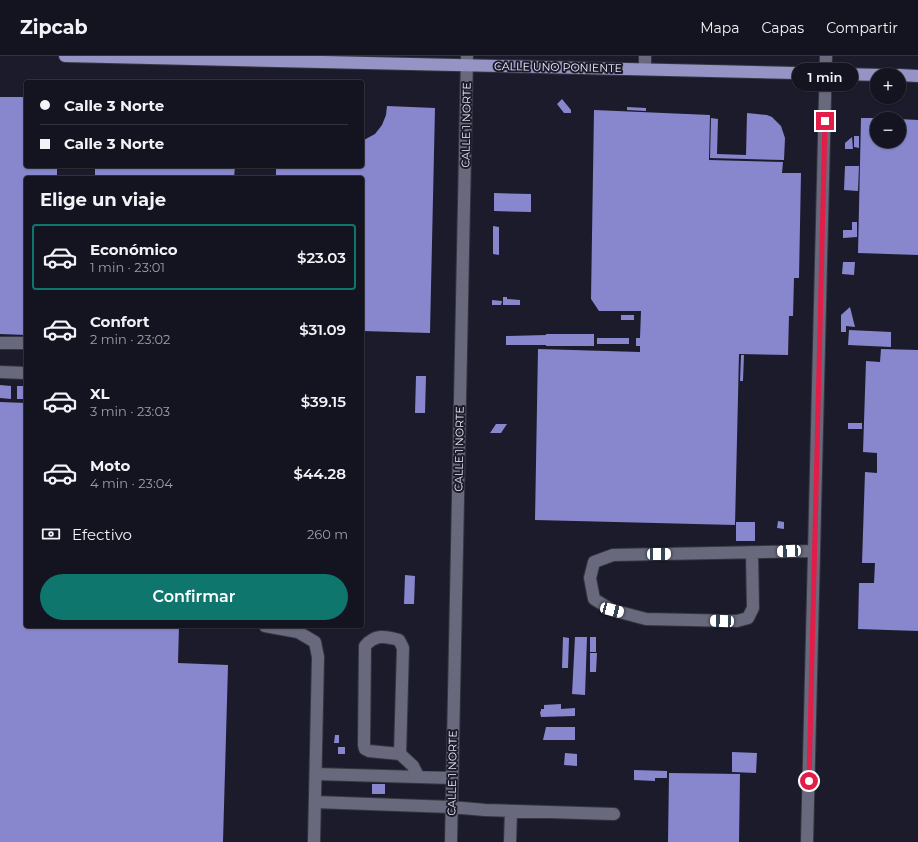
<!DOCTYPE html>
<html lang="es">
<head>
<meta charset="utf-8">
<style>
	body { margin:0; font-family:Montserrat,sans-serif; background:#21212d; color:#f1f3f6; height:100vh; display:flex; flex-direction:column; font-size:15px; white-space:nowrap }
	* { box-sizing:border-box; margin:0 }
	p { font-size:13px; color:#9d9ea5 }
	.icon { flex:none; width:22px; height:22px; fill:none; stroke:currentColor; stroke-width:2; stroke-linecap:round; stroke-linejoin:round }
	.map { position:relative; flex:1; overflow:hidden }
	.side { position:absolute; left:24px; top:120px; width:340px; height:452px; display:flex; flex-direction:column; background:#141420; border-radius:4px; box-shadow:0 1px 3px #0004,0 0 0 1px #33333e }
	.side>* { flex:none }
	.guide { position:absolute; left:24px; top:24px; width:340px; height:88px; border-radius:4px; box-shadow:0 1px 3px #0004,0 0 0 1px #33333e; display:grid; align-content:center; height:88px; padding:0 16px; background:#141420 }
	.tools { position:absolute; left:870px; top:12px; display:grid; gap:8px }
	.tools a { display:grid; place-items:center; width:36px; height:36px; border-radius:50%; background:#141420; box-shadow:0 1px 3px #0004,0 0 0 1px #33333e; font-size:20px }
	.end { position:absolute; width:18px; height:18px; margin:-9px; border:5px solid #e11d48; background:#fff; box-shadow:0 0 0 2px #fff }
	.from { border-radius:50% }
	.bubble { position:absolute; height:28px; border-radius:14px; background:#141420; box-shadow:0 1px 3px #0004,0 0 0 1px #33333e; font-size:13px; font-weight:600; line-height:28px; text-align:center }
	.car { position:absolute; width:12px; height:24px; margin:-12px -6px; border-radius:5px; box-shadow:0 0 3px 1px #0007; background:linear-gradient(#fff 24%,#345 0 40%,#fff 0 76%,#345 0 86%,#fff 0) }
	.guide b { display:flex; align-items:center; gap:14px; height:38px; font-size:15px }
	.guide b+b { border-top:1px solid #33333e }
	.guide i { width:10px; height:10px; background:#f1f3f6 }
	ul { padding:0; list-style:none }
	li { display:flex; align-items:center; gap:12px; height:66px; margin:0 8px 6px; padding:0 8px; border:2px solid transparent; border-radius:4px }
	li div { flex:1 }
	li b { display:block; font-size:15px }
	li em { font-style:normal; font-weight:600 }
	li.selected { border-color:#0f766e }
	li>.icon { width:36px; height:36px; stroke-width:1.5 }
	h2 { padding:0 16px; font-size:18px; line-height:48px }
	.pay { display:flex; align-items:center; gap:10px; height:44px; padding:0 16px; font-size:15px }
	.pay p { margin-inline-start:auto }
	.primary-button { display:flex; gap:8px; margin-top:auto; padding:8px 16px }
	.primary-button a { flex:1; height:46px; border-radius:24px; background:#0f766e; color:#fff; font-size:16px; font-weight:600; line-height:46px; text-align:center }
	header { display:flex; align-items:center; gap:24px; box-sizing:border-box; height:56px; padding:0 20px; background:#141420; border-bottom:1px solid #33333e }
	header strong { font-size:19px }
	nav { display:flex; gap:22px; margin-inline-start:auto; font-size:14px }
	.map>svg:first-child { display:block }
	.building { fill:#8886cd }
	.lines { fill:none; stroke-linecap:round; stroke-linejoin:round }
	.minor-casing { stroke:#353541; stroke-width:14 }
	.major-casing { stroke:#353541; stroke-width:14 }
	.minor { stroke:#69697d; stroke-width:12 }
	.major { stroke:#9594c4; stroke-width:12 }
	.route { stroke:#e11d48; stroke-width:5 }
	.labels { text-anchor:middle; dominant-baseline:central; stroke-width:4; stroke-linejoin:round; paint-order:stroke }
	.street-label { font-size:11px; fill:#efeffb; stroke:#1b1b2b }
</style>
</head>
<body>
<header>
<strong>Zipcab</strong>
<nav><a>Mapa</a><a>Capas</a><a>Compartir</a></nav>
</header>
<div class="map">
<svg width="918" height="786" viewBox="0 0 918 786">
	<rect width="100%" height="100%" fill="#1b1b2b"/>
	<path class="building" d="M0 41H26V110H57V122H26V279L0 278Z
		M562 43 571 54V57H564L557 48Z
		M387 50 435 52 430 277 362 275V122H276V110H362V85L375 78 382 69 386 59Z
		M627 51 646 52V55L627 54Z
		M594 54 710 59 709 104 783 106 782 117H801L799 222H794L793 260H789L788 299 739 298 735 469 535 464 538 293 640 296V290H636V282H640L641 255H599L591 243Z
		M747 57 767 59 772 61 781 70 785 82 784 104 710 102 711 62 718 63 717 98 746 99Z
		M861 62H877V85H899V63L918 64V199L858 197Z
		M854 80H859V92L854 91Z
		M852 81 853 93H845V87Z
		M95 110H235L234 122H95Z
		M845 110H859L858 135 844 134Z
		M494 137 531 138V156L494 155Z
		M852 166H857V181L843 182V174H852Z
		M493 170 499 171V199L493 198Z
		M843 206H855L854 219 842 218Z
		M503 241H507V243L520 244V249H503Z
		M492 244 502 245 501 249H492Z
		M850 251 855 271 846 270V276H841V259Z
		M621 259H634V264H621Z
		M849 274 891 276V291L848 289Z
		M546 278H594V290H546V289H506V280L546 279Z
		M597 282H629V288H597Z
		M881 293 918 294V575L858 573 859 527H874L875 507H862L865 416 877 417V397L863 396 866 305 880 306Z
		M741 299H744L743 325H740Z
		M416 320H426L425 357H415Z
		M0 329 11 330V343L0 342Z
		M17 330H26V343H17Z
		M0 346 26 347V570H179L178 607 228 609 223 786H0Z
		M848 367H862V373H848Z
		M496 368H507L501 377H490Z
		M778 465 784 466V473L777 472Z
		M736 466H755V485H736Z
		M405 519 415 520 414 548H404Z
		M362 527H365L364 540H362Z
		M563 581 569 582 568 612H562Z
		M575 581H587L585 639 572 638Z
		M590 581H596V596H590Z
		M590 597H597L596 616H590Z
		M561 648V653L575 652V660L541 661 540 656 541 655V653H544V649Z
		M546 671H575V684H543Z
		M335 679H339V687H334Z
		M338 691H345V698H338Z
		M732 696 757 697 756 717 732 716Z
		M565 697 577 698V710L564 709Z
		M634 714 667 715V722H655V725L634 724Z
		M669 717 740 718 739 786H668Z
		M372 728H385V738H372Z"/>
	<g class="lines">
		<g class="minor-casing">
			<path id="minor" d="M645 13V0
				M0 287H26
				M0 316 26 317
				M752 497 753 552 748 562 737 565 646 563 612 554 594 543 590 522 594 506 613 499 814 495
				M265 570 298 576 315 586 318 601 314 786
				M400 698 403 592 399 584C385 580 375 578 365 590L364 689 365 693 369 695 400 698 413 710 418 720
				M316 718 452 722
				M315 746 451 751 485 754 614 758
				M451 786 467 0
				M510 786 511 755
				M807 786 826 0"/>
		</g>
		<g class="major-casing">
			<path id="major" d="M65 0 883 19
				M899 19 918 20"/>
		</g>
		<use href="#minor" class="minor"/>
		<use href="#major" class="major"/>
	</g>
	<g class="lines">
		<path class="route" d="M809 725 825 65"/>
	</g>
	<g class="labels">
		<g class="street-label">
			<text transform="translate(558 11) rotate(1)">CALLE UNO PONIENTE</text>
			<text transform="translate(466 69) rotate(-89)">CALLE 1 NORTE</text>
			<text transform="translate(459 393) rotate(-89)">CALLE 1 NORTE</text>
			<text transform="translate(452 717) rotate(-89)">CALLE 1 NORTE</text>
		</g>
	</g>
</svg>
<div class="tools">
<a>+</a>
<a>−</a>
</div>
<i class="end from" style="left:809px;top:725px"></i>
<i class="end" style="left:825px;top:65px"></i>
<div class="bubble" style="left:792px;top:7px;width:66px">1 min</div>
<i class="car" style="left:789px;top:495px;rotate:267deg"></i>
<i class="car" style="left:659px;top:498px;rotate:89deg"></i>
<i class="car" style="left:612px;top:554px;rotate:105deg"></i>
<i class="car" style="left:722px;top:565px;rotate:272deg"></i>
<div class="guide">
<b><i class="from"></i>Calle 3 Norte</b>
<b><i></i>Calle 3 Norte</b>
</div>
<section class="side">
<h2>Elige un viaje</h2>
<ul>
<li class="selected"><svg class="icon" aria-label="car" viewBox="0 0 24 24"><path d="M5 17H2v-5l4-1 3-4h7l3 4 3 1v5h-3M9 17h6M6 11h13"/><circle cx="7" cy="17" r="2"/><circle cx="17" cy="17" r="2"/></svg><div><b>Económico</b><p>1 min · 23:01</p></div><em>$23.03</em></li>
<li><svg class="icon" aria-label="car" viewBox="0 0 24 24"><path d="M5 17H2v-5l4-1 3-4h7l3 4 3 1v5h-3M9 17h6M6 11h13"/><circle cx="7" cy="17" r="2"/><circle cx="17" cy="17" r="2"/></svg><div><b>Confort</b><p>2 min · 23:02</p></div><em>$31.09</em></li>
<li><svg class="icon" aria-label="car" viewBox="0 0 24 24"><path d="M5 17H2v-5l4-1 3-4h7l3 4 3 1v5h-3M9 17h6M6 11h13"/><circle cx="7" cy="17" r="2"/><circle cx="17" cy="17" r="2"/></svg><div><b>XL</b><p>3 min · 23:03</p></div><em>$39.15</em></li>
<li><svg class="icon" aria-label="car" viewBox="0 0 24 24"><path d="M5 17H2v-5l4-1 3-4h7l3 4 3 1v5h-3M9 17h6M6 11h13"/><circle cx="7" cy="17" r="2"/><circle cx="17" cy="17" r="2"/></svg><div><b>Moto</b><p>4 min · 23:04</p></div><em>$44.28</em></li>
</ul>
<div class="pay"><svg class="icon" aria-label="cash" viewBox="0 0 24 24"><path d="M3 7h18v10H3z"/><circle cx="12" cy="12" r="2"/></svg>Efectivo<p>260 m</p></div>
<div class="primary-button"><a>Confirmar</a></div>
</section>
</div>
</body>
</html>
